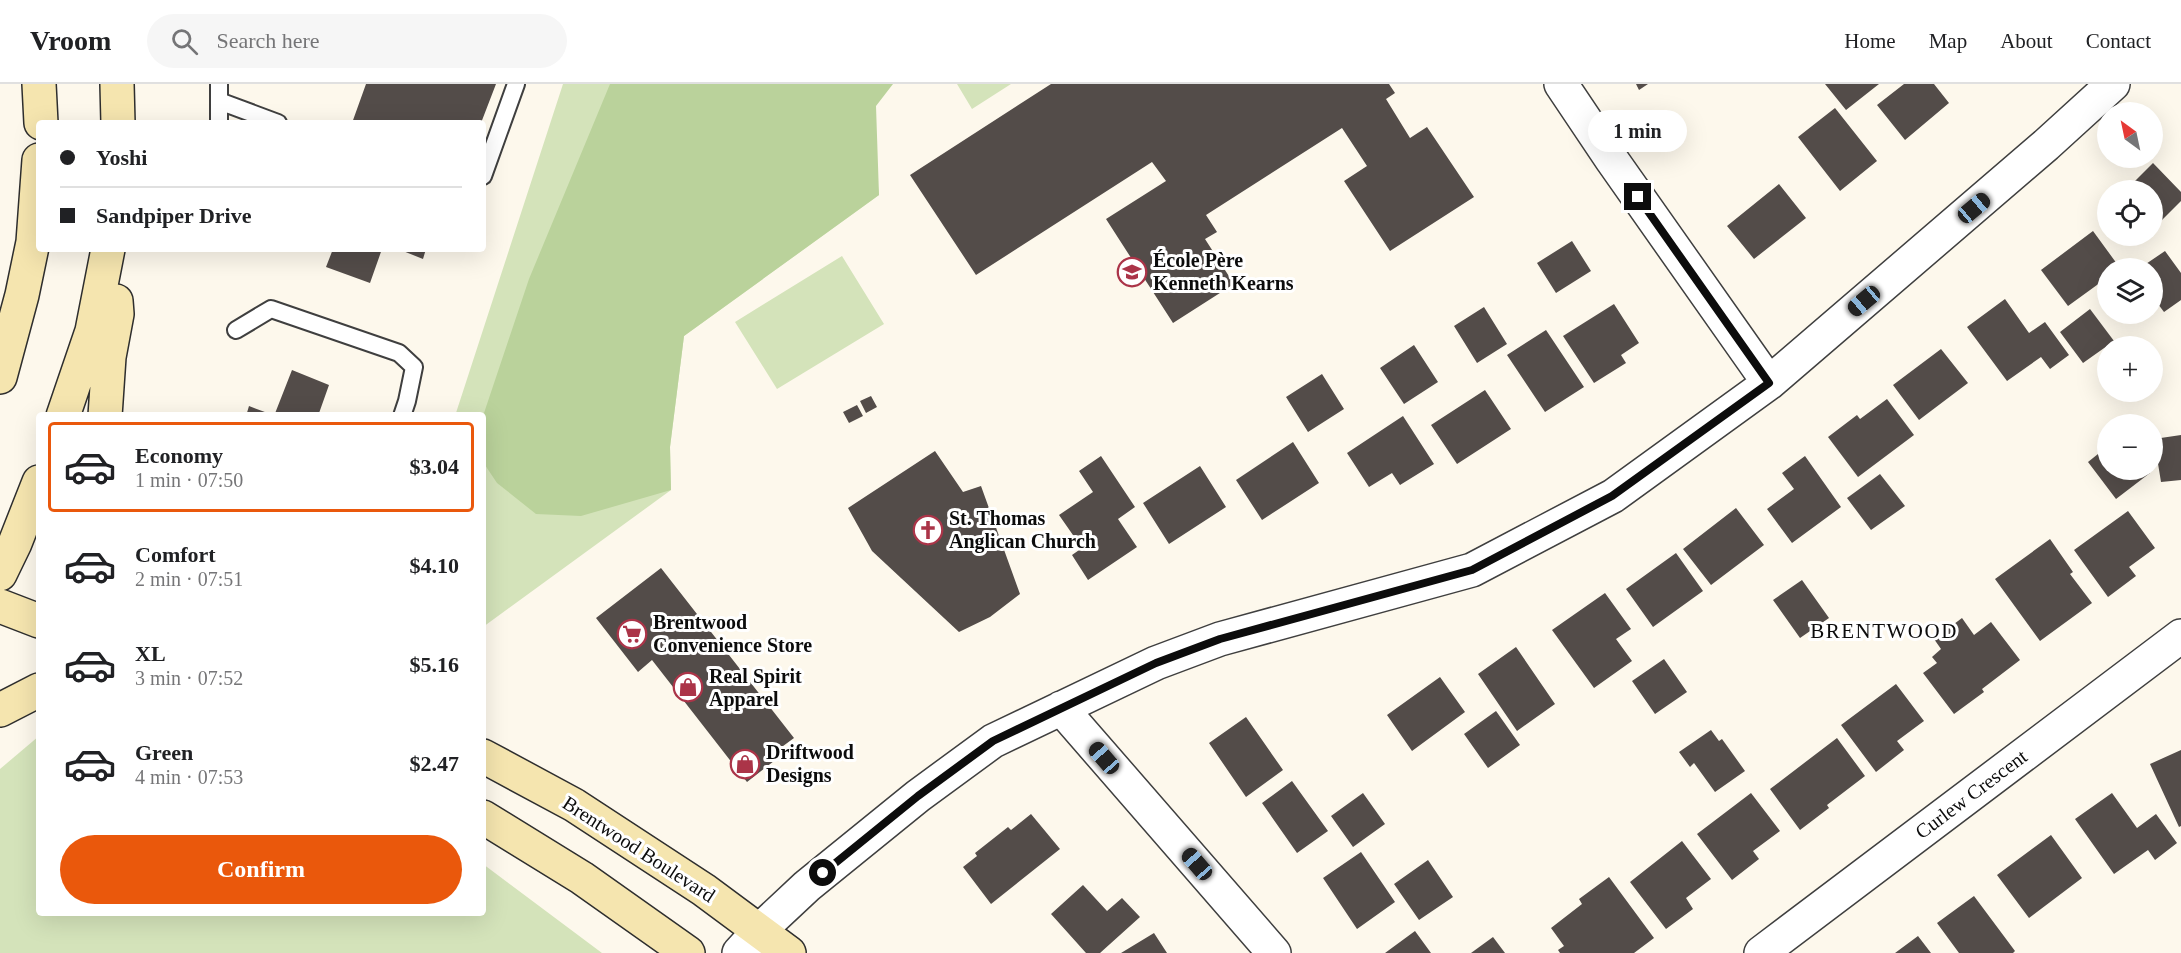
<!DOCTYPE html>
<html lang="en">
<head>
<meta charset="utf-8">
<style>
	body { margin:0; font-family:Georgia,serif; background:#f6f6f6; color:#202124; height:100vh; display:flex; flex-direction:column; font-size:22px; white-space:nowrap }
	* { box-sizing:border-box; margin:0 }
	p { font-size:20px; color:#757577 }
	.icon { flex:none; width:33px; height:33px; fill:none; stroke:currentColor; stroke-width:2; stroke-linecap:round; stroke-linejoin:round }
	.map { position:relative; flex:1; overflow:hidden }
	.details { position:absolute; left:36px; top:328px; width:450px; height:504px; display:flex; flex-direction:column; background:#fff; border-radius:6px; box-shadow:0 6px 24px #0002 }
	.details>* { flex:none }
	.hud { position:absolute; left:36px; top:36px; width:450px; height:132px; border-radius:6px; box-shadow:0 6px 24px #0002; display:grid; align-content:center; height:132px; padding:0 24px; background:#fff }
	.needle { width:39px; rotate:327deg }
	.fabs { position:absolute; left:2097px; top:18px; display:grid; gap:12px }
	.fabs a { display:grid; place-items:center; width:66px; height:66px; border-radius:50%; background:#fff; box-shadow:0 6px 24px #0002; font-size:30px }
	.end { position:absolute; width:27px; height:27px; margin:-14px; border:8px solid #0c0c0c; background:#fff; box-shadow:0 0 0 3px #fff }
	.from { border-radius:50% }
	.bubble { position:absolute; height:42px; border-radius:21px; background:#fff; box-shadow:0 6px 24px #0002; font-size:20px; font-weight:700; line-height:42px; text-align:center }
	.car { position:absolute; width:18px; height:36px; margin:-18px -9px; border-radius:8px; box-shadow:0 0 4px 2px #0007; background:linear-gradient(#222 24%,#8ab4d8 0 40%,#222 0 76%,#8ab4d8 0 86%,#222 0) }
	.hud b { display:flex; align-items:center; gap:21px; height:57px; font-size:22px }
	.hud b+b { border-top:2px solid #e0e0e0 }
	.hud i { width:15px; height:15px; background:#202124 }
	ul { padding:10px 0 0; list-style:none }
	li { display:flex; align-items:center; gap:18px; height:90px; margin:0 12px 9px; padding:0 12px; border:3px solid transparent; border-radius:6px }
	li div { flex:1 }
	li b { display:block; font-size:22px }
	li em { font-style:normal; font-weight:700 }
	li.current { border-color:#ea580c }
	li>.icon { width:54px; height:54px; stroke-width:1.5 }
	.action { display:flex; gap:12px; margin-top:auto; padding:12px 24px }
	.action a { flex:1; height:69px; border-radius:36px; background:#ea580c; color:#fff; font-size:24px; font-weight:700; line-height:69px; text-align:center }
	header { display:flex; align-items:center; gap:36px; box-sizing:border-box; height:84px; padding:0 30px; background:#fff; border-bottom:2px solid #e0e0e0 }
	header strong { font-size:28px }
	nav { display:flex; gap:33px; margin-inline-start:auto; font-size:21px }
	.search { width:420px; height:54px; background:#f6f6f6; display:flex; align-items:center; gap:15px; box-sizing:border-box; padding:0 21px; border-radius:33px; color:#757577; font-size:22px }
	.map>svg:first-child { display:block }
	.green { fill:#d4e3ba }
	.forest { fill:#bad29b }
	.building { fill:#534c49 }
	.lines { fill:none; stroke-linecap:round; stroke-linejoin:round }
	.service-casing { stroke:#3f3f3f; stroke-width:20 }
	.minor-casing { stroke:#3f3f3f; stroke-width:36 }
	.secondary-casing { stroke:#2e2e2e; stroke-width:36 }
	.service { stroke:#fff; stroke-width:16 }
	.minor { stroke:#fff; stroke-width:33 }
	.secondary { stroke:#f5e5af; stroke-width:33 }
	.route { stroke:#0c0c0c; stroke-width:8 }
	.labels { text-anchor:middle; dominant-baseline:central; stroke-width:6; stroke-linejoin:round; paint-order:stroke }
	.poi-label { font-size:20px; font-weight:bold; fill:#0c0c0c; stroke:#fff; text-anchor:start }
	.street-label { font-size:20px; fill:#0c0c0c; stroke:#fff }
	.neighbourhood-label { font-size:21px; letter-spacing:1.5px; fill:#0c0c0c; stroke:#fff }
</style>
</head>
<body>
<header>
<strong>Vroom</strong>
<div class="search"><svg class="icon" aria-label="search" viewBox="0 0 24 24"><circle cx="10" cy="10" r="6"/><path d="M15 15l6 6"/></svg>Search here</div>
<nav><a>Home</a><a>Map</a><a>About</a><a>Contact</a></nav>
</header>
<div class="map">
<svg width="2181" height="869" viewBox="0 0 2181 869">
	<rect width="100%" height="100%" fill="#fdf8ec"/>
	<path class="green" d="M563 0H866L879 111 684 252 670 363 671 406 483 543V332H455Z
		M957 0H1011L972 25Z
		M842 172 884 240 777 305 735 238Z
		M39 652V830H483V780L602 869H0V685Z"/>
	<path class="forest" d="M610 0H893L876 22 879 111 684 252 670 363 671 406 581 432 536 430 497 399 483 378V332L529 195Z"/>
	<path class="building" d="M366 0H496L481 39H352Z
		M1051 0H1389L1395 9 1386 15 1410 54 1427 43 1474 113 1390 167 1344 97 1367 82 1342 44 1206 131 1217 148 1205 155 1234 200 1173 239 1106 135 1166 97 1152 78 976 191 910 91Z
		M1636 0H1648L1639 6Z
		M1825 0H1879L1846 26Z
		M1904 0H1934L1949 19 1905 56 1877 21Z
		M1835 24 1877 77 1840 107 1798 53Z
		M2153 79 2181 108V117L2152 146V106H2130L2128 104Z
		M1779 100 1806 134 1754 175 1727 142Z
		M2093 147 2120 184H2108V193L2068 222 2041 186Z
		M2130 152H2147L2139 160Z
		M1572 157 1591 187 1556 209 1537 179Z
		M333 165H382L370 199 326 183Z
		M398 165H426L423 175Z
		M2165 167 2181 189V216L2164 228 2152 212V184H2140Z
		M2005 215 2029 249 2045 238 2069 271 2050 285 2041 273 2007 297 1967 243Z
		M1614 220 1639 259 1621 271 1626 279 1594 299 1563 252Z
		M1484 223 1507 260 1477 279 1454 242Z
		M2090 225 2114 257 2083 279 2060 248Z
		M1546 246 1584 303 1545 328 1507 271Z
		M1414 261 1438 298 1404 320 1380 284Z
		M1941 265 1968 299 1919 336 1893 301Z
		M292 286 329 301 318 332H274Z
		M1322 290 1344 325 1308 348 1286 313Z
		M1485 306 1511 345 1457 380 1431 341Z
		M871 312 877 323 866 329 860 317Z
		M1887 315 1914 351 1858 393 1828 353 1857 331 1860 335Z
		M857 321 863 332 849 339 843 328Z
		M249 322 273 331V332H246Z
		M1403 332 1434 380 1400 401 1392 389 1369 403 1347 369Z
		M2181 351V396L2161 398 2154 355Z
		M1293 358 1319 399 1262 436 1236 396Z
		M2108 362V386H2147L2150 389 2116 415 2088 378Z
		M935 367 963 408 981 402 1020 510 990 533 959 548 872 467 848 424Z
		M1101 372 1135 423 1118 435 1137 463 1088 496 1072 471 1082 464 1059 431 1093 408 1079 387Z
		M1805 372 1841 423 1792 459 1767 425 1794 405 1782 389Z
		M1200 382 1226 423 1169 460 1143 419Z
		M1880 390 1905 422 1871 446 1847 414Z
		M1736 424 1764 461 1711 501 1683 465Z
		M2128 427 2155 464 2129 483 2136 492 2108 513 2074 466Z
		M2050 455 2073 488 2070 490 2092 519 2040 557 1995 495Z
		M1676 469 1703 507 1653 543 1626 505Z
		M661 484 794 654 779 665 783 670 747 698 652 576 638 588 596 534Z
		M1802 496 1829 534 1800 554 1773 516Z
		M1605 509 1631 545 1616 555 1632 577 1594 604 1552 546Z
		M1962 534 1974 551 1991 538 2020 576 1982 605 1984 608 1954 630 1923 589 1937 579 1932 573 1941 565 1934 555Z
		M1516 563 1555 620 1517 647 1478 590Z
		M1664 575 1687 608 1655 630 1632 597Z
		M1440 593 1465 628 1412 667 1387 631Z
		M1896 600 1924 637 1897 657 1904 666 1876 688 1841 641Z
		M1496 627 1520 661 1488 684 1464 650Z
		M1246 633 1283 686 1246 713 1209 659Z
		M1711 646 1719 657 1722 655 1745 687 1715 708 1694 679 1690 683 1679 668Z
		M1837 654 1865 692 1827 721 1829 724 1800 746 1770 705Z
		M2181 666V742L2179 743 2150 680Z
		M1292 697 1328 747 1297 769 1262 719Z
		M1363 709 1385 740 1353 763 1331 732Z
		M1751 709 1780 747 1753 767 1759 775 1732 796 1697 750Z
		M2112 709 2137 744 2156 730 2177 759 2155 776 2148 766 2114 790 2075 735Z
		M1031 730 1060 765 991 820 963 783 977 772 975 769 1008 743 1011 746Z
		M2051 751 2082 794 2029 834 1997 791Z
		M1682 757 1711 795 1686 814 1693 825 1666 845 1630 798Z
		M1361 768 1395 818 1357 845 1323 794Z
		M1428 776 1453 813 1419 836 1394 800Z
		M1609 793 1654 854 1634 869H1560L1558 866 1564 862 1551 844 1582 820 1579 815Z
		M1083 801 1107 827 1122 814 1140 833 1100 869H1086L1051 830Z
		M1974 812 2015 867 2013 869H1959L1937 839Z
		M1415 847 1431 869H1385Z
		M1154 849 1167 869H1121Z
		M1918 852 1931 869H1895Z
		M1493 853 1505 869H1471Z"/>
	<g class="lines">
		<g class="service-casing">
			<path id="service" d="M219 0V39
				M219 17 278 39
				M483 92 516 0
				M236 246 271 225 399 269 414 283 407 317 402 332"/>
		</g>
		<g class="minor-casing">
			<path id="minor" d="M1561 0 1612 76 1769 299
				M1061 624 1274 869
				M739 869 760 846 807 802 918 712 993 657 1156 579 1220 555 1472 486 1613 412 1769 299 2046 61 2113 0
				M1761 869 2181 552"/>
		</g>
		<g class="secondary-casing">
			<path id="secondary" d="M39 0 41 39
				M117 0 118 39
				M0 293 22 211 33 158 39 76
				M63 332 92 247 108 165
				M105 332 109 273 117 230 116 217
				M0 490 15 459 39 398
				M0 522 39 537
				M0 626 39 606
				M483 672 574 721 704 806 789 869
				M483 733 582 794 688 869"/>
		</g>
		<use href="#service" class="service"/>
		<use href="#minor" class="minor"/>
		<use href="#secondary" class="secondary"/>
	</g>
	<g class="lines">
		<path class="route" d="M823 789 918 712 993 657 1156 579 1220 555 1472 486 1612 412 1769 299 1638 113"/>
	</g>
	<defs>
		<g id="school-ring" transform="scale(1.5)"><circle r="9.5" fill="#fff" stroke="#ab3448" stroke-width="1.5"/><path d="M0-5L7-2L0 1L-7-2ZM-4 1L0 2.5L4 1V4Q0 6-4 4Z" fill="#ab3448"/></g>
		<g id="church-ring" transform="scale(1.5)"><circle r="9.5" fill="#fff" stroke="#ab3448" stroke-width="1.5"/><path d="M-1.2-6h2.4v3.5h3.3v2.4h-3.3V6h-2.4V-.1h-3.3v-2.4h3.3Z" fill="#ab3448"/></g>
		<g id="supermarket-ring" transform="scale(1.5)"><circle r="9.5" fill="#fff" stroke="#ab3448" stroke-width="1.5"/><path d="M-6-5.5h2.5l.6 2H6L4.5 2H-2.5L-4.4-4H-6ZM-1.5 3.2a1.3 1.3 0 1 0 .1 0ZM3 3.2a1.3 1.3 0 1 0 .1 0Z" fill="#ab3448"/></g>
		<g id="shop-ring" transform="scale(1.5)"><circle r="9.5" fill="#fff" stroke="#ab3448" stroke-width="1.5"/><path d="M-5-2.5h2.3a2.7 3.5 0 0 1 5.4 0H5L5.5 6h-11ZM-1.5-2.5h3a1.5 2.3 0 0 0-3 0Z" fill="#ab3448"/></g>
	</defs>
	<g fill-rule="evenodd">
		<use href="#school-ring" x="1132" y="188"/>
		<use href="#church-ring" x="928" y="446"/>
		<use href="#supermarket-ring" x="632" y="550"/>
		<use href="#shop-ring" x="688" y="603"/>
		<use href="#shop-ring" x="745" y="680"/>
	</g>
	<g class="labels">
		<g class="poi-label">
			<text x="1153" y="176">École Père<tspan x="1153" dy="23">Kenneth Kearns</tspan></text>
			<text x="949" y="434">St. Thomas<tspan x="949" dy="23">Anglican Church</tspan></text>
			<text x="653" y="538">Brentwood<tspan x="653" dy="23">Convenience Store</tspan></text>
			<text x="709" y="592">Real Spirit<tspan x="709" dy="23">Apparel</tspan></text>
			<text x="766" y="668">Driftwood<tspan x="766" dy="23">Designs</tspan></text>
		</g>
		<g class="street-label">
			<text transform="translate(1971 710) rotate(-37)">Curlew Crescent</text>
			<text transform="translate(639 765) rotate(33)">Brentwood Boulevard</text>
		</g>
		<g class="neighbourhood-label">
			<text x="1884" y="547">BRENTWOOD</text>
		</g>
	</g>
</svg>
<div class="fabs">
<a><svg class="needle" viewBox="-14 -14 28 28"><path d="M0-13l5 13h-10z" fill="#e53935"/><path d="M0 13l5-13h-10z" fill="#757577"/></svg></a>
<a><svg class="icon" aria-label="locate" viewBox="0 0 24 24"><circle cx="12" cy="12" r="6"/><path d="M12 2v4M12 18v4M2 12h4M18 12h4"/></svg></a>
<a><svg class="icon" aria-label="layers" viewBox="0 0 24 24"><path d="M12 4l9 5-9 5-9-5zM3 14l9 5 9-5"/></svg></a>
<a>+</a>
<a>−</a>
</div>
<i class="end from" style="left:823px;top:789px"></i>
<i class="end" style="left:1638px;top:113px"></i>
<div class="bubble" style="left:1588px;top:26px;width:99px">1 min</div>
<i class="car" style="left:1974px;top:124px;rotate:50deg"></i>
<i class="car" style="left:1864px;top:217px;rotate:230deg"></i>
<i class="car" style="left:1104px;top:674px;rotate:319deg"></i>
<i class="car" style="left:1197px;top:780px;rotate:319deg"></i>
<div class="hud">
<b><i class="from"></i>Yoshi</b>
<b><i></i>Sandpiper Drive</b>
</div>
<section class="details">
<ul>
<li class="current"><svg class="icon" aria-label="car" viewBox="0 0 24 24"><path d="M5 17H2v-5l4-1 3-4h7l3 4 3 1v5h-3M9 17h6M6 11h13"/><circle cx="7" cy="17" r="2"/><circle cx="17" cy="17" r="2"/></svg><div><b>Economy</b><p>1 min · 07:50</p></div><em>$3.04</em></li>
<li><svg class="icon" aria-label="car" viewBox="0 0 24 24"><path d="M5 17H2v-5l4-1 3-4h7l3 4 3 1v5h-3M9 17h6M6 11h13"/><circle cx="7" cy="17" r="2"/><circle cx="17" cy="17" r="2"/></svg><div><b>Comfort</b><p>2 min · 07:51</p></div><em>$4.10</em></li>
<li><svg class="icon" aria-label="car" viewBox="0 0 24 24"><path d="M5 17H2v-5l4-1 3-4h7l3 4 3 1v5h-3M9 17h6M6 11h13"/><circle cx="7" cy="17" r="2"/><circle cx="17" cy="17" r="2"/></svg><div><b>XL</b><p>3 min · 07:52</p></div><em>$5.16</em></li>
<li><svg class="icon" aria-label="car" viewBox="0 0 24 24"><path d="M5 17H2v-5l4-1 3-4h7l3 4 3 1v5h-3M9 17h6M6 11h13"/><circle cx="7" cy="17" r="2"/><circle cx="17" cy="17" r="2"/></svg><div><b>Green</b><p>4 min · 07:53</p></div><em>$2.47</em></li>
</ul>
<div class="action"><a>Confirm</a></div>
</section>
</div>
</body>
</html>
